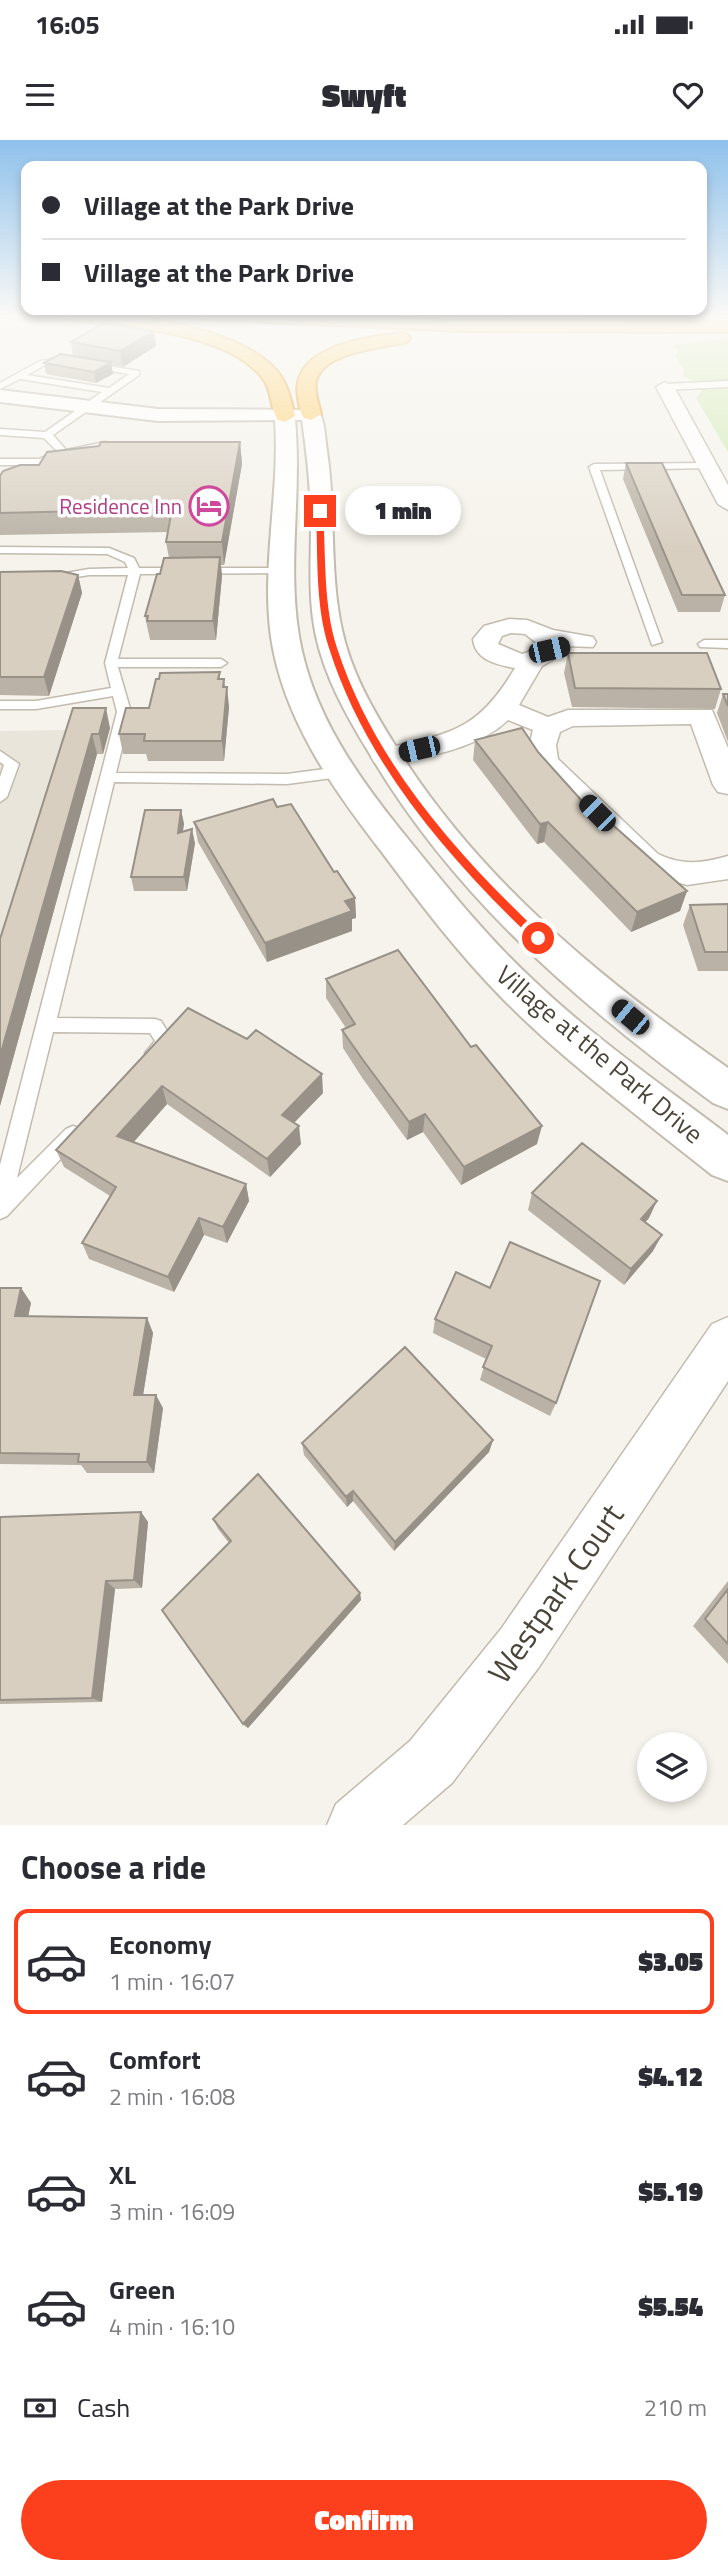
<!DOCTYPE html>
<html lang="en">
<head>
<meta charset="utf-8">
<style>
	body { margin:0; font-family:"Titillium Web",sans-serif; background:#f7f7f7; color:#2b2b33; height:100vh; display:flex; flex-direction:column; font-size:26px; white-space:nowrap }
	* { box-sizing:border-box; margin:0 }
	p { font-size:23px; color:#7c7c81 }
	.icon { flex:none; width:38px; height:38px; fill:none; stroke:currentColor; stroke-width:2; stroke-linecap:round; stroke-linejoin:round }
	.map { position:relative; height:1685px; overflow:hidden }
	.side { display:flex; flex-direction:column; background:#fff; flex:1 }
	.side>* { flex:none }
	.hud { position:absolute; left:21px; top:21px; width:686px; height:154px; border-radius:14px; box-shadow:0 4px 10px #0003; display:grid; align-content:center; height:154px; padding:0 21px; background:#fff }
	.fabs { position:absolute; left:637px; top:1592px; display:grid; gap:14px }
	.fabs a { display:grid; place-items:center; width:70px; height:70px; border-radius:50%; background:#fff; box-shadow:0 4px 10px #0003; font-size:35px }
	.end { position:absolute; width:32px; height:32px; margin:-16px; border:9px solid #fc3f1d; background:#fff; box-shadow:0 0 0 4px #fff }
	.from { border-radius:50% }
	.bubble { position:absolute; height:49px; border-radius:24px; background:#fff; box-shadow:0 4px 10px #0003; font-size:23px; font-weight:800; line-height:49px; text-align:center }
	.car { position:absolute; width:21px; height:42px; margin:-21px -10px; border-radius:9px; box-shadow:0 0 5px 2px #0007; background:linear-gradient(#222 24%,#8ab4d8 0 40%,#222 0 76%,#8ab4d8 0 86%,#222 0) }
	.hud b { display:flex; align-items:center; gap:24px; height:66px; font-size:26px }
	.hud b+b { border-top:2px solid #e1e1e2 }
	.hud i { width:18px; height:18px; background:#2b2b33 }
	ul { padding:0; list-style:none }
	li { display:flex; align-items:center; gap:21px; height:105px; margin:0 14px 10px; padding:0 7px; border:4px solid transparent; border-radius:14px }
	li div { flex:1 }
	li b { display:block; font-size:26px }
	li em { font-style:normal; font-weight:800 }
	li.selected { border-color:#fc3f1d }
	li>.icon { width:63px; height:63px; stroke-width:1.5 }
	h2 { padding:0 21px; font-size:32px; line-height:84px }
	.pay { display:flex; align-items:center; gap:18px; height:77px; padding:0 21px; font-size:26px }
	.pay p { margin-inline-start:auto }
	.primary-button { display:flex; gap:14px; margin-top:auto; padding:14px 21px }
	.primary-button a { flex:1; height:80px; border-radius:42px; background:#fc3f1d; color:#fff; font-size:28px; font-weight:800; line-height:80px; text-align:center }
	.status { display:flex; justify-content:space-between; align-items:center; height:49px; padding:0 35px; background:#fff; direction:ltr }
	.status svg { height:19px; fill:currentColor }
	header { display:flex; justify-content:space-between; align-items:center; height:91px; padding:0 21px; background:#fff; font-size:32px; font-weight:800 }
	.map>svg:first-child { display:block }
	.residential { fill:#eae5da }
	.green { fill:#d2eab5 }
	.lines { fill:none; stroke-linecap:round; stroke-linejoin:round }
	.service-casing { stroke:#c2bbae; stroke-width:3 }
	.minor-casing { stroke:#c2bbae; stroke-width:3 }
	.tertiary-casing { stroke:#c2bbae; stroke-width:4 }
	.motorway-casing { stroke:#e0a43c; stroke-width:4 }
	.service { fill:#fff; fill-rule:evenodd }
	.minor { fill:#fff; fill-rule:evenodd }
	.tertiary { fill:#fff; fill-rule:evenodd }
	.motorway { fill:#ffcf6e; fill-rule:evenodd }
	.wall { fill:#bab2a6 }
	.shaded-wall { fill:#979187 }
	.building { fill:#d8cfc1; stroke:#979187; stroke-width:2 }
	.route { fill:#fc3f1d }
	.labels { text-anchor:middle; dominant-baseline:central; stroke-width:7; stroke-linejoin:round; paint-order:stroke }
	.far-hotel-label { font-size:21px; fill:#b23c85; stroke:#fff; text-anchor:end }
	.street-label { font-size:26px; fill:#4b4439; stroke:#fff }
	.near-street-label { font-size:32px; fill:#4b4439; stroke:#fff }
</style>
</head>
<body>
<div class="status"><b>16:05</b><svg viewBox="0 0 49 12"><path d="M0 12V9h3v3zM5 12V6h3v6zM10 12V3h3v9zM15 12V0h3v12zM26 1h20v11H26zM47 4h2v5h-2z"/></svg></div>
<header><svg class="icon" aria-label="menu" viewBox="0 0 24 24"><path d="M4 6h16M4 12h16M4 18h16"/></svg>Swyft<svg class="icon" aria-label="heart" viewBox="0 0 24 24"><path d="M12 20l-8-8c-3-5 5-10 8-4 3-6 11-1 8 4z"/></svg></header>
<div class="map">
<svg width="728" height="1685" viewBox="0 0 728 1685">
	<rect width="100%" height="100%" fill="#f6f3ec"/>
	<path class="residential" d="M68 590 0 820V591Z"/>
	<path class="green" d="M728 199V312L696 258 702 251 694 241 683 236 684 230 675 215 678 211 673 205Z"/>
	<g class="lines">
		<g class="service-casing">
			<path id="service" d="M59 218 139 231V235L53 295 66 310 105 302 128 306 66 315 40 325H0V319H39L58 312 44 298 0 295V289L45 292 102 252 20 239 0 249V243L40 221ZM59 222 129 234 109 248 27 235 45 225Z
				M728 241V247L665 250 661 247 665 244Z
				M708 323 713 326 711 328 600 330 662 502 652 505 589 327 594 324Z
				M0 407 109 408 134 418 139 428H285L287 430 281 433 140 434 118 519H221L227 523 221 527H118L131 572 116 633 287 634 340 627 347 632 340 637 287 644 114 642 57 878 155 879 161 881 174 902C169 913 160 922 147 918L145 913 155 901 150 893 53 892 17 1038 66 989 73 986 80 989 83 995 7 1076 0 1079V1025L117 572 113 556 36 569H0V561H36L111 548 105 523 128 435H89L52 441 48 440V436L89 429 128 428 125 422 107 414 0 413Z
				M704 500H728V508L700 507 698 504Z
				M0 611 19 624 7 657 0 662V637L4 625 0 622Z"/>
		</g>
		<g class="minor-casing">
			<path id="minor" d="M665 242 674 247 728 345V370L718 364 656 247Z
				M509 479 527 480 553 490 593 497 596 502 593 507 562 506 556 518 542 526 519 565 548 577 568 570H712L728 608V654L718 652 713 645 691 584 573 586 560 592 556 605 558 619 658 714C683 726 703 723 728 716V739L687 745 636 730 537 630 528 610 533 590 508 580C477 610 425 616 385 626L375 623 371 617 375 611C446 593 475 596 515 528 497 525 475 520 473 499L484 486ZM511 493 525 494 538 504 535 510 522 514 498 504 502 496Z
				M728 1177V1241L539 1527 452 1643 403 1685H327L336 1664 410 1601 501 1489 712 1184Z"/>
		</g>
		<g class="tertiary-casing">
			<path id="tertiary" d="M0 250 158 269 318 270C325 280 325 298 327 311 336 370 329 432 342 490 351 532 373 570 395 605 478 739 601 839 728 928V969L713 963C579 864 453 757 368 611 346 575 325 537 316 496 308 459 311 423 311 385 311 350 307 315 302 280H295C302 352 287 425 299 496 312 574 359 639 408 699 447 747 485 795 530 837 591 896 661 944 728 995V1041L712 1035C641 978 566 923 502 858 457 812 419 762 381 711 332 648 283 578 271 497 261 425 280 352 275 280L158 281 0 262Z"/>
		</g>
		<g class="motorway-casing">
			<path id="motorway" d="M57 174C116 169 235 184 277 231 288 244 291 261 295 276L285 282 278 280C270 268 272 251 264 240 228 190 120 187 65 179Z
				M194 174H302L461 181 728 182V192L461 191 202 179Z
				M401 193 407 194 410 198 407 202C384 208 322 211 316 242 314 252 319 264 321 274L311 280 304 278C300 272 299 265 298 258 289 207 366 197 401 193Z"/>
		</g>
		<use href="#service" class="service"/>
		<use href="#minor" class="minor"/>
		<use href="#tertiary" class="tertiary"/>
		<use href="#motorway" class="motorway"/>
	</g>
	<path class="wall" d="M154 191 156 206 123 227 111 225 113 234 96 243 46 234 44 223 73 216 71 202Z
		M240 302 242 324 224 425H221L222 436 216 500H150L145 476 160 434 169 418 166 402 168 392 0 395V336L39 325Z
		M626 323 725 455 720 472H678L623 339Z
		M0 432 78 435 82 453 49 556 0 555Z
		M568 513 721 549 715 569 572 567 564 533Z
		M220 532V539L225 547 229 567 224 621H148L146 614H123L119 594 149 568 159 539Z
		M723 554H728V602L717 573Z
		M73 568 110 588 103 614H97L0 966V799Z
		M475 600 538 612 600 681 687 751 680 771 631 792 544 702 537 704 473 620Z
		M277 667 355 758 356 778 352 779V791L267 822 198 702 194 682Z
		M181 670 184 684 183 691 195 703 187 751H134L131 737Z
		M728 764V831H698L683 785 690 765Z
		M326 839 537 1004 461 1045 423 992 407 1000 363 939 343 908 342 890 346 888 326 858Z
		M188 868 323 953 294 983 301 1004 270 1037 167 964 133 1003 246 1044 249 1061 227 1103 204 1095 174 1152 89 1119 82 1103 110 1056 64 1027 56 1010Z
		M532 1053 649 1078 645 1082 653 1111 624 1145 528 1070Z
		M0 1148H21L31 1163 28 1177 147 1178 153 1193 143 1255 163 1268 154 1333H87L81 1325 0 1324Z
		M490 1148 556 1263 550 1276 480 1240 486 1219 433 1193 435 1179Z
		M493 1300 489 1312 394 1411 353 1361 347 1367 304 1315 302 1303Z
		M141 1372 148 1382 142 1448 115 1449 102 1562 0 1564V1377Z
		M213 1379 360 1453 361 1460 248 1588 243 1584 229 1403 218 1389Z
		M728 1441V1524L693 1486Z"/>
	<path class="shaded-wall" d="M154 191 156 206 123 227 120 211Z
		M111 222 113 234 96 243 94 232Z
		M240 302 242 324 224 425 222 402Z
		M220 417 222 436 216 500 213 481Z
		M78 435 82 453 49 556 44 537Z
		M224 539 226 556 227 547 229 567 224 621 222 601Z
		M106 568 110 588 103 614 99 594Z
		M92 594 97 614 0 966V916Z
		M181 670 184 684 180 707 178 693Z
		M548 682 544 702 537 704 540 684Z
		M192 689 195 703 187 751 184 737Z
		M687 751 680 771 631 792 637 772Z
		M355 758 356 778 352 779V791L267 822 265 803 345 761Z
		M322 934 323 953 284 993 282 975Z
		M162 946 167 964 123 1014 117 996Z
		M425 974 423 992 407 1000 409 982Z
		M299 986 301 1004 270 1037 267 1019Z
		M542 986 537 1004 461 1045 464 1027Z
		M246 1044 249 1061 227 1103 223 1087Z
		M657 1061 649 1078 634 1095 641 1079Z
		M199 1078 204 1095 174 1152 168 1137Z
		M662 1095 653 1111 624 1145 631 1129Z
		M21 1148 31 1163 25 1191 15 1176Z
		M147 1178 153 1193 141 1268 134 1255Z
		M156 1255 163 1268 154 1333 147 1322Z
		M493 1300 489 1312 394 1411 395 1402Z
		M353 1351V1361L347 1367 346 1357Z
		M141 1372 148 1382 142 1448 134 1440Z
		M106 1441 115 1449 102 1562 92 1558Z
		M360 1453 361 1460 248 1588 243 1584Z"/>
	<path class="building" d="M104 183 154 191 120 211 71 202Z
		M60 214 111 222 94 232 44 223Z
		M101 302H240L222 402H166L172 369 0 373V336L3 331 20 325H39L47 312 99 306Z
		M626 323H662L725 455H682Z
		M220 417 213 481H147L148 476H145L157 434H160L164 418Z
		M61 431 78 435 44 537H0V432Z
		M568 513H707L721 549 575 548Z
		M220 532 218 539H224L223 547H227L222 601H144L145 594H119L126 568H149L156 539H159L160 533Z
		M723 554H728V566Z
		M73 568H106L99 594H92L0 916V799Z
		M522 588 538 612 600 681 606 679 687 751 637 772 548 682 540 684 475 600Z
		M273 659 277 667 291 664 334 732 337 731 355 758 345 761 352 771 265 803 194 682Z
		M145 670H181L178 693 192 689 184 737H131Z
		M728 764V812H705L690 765Z
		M398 810 471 907 476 905 542 986 464 1027 425 974 409 982 363 920 342 890 355 884 326 839Z
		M188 868 247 899 256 890 322 934 282 975 299 986 267 1019 162 946 117 996 246 1044 223 1087 199 1078 168 1137 82 1103 116 1047 56 1010Z
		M582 1003 657 1061 641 1079 662 1095 631 1129 532 1053Z
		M510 1102 600 1141 556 1263 483 1227 492 1206 435 1179 456 1132 490 1148Z
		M0 1148H21L15 1176 147 1178 134 1255H156L147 1322H78L79 1314 0 1313Z
		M405 1207 493 1300 395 1402 353 1351 346 1357 302 1303Z
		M258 1334 360 1453 243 1584 162 1470 231 1401 213 1379Z
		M141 1372 134 1440 106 1441 92 1558 0 1560V1377Z
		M728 1449V1504L705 1479Z"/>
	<linearGradient id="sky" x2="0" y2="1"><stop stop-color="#8fc1ec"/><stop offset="0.43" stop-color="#fbfaf6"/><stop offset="1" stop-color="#fbfaf6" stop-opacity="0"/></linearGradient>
	<rect width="728" height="409" fill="url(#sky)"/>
	<path class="route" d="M320 369 323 371C326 415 323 465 337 508 374 622 457 715 542 795V801H535C449 719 365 623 329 508 315 465 318 415 316 371Z"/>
	<defs>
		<g id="hotel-ring" transform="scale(2.0125)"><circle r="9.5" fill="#fff" stroke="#d1479c" stroke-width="1.5"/><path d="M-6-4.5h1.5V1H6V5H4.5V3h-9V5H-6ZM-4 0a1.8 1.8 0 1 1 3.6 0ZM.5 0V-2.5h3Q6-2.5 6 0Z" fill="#d1479c"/></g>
	</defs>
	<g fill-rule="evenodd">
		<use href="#hotel-ring" x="209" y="366"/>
	</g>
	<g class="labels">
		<g class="far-hotel-label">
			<text x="182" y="366">Residence Inn</text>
		</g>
		<g class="street-label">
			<text transform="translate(600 914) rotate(40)">Village at the Park Drive</text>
		</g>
		<g class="near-street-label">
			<text transform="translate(555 1453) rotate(-55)">Westpark Court</text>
		</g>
	</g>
</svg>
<div class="fabs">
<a><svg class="icon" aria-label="layers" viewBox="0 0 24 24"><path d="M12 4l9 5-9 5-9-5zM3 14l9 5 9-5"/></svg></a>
</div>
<i class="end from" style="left:538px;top:798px"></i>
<i class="end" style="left:320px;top:371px"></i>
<div class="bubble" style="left:345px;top:346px;width:116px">1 min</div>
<i class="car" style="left:549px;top:510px;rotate:77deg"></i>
<i class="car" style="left:419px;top:609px;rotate:257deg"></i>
<i class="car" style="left:597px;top:673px;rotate:315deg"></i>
<i class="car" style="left:630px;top:877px;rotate:310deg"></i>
<div class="hud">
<b><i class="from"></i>Village at the Park Drive</b>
<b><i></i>Village at the Park Drive</b>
</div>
</div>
<section class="side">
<h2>Choose a ride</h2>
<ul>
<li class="selected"><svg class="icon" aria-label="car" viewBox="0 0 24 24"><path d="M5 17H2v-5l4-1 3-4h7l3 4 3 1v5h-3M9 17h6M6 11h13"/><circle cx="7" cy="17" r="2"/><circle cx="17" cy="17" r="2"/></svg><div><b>Economy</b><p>1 min · 16:07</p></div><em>$3.05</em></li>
<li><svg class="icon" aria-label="car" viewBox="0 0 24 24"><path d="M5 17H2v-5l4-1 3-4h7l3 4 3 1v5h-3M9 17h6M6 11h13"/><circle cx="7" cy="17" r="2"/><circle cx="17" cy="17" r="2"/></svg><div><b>Comfort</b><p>2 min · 16:08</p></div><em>$4.12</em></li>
<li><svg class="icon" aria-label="car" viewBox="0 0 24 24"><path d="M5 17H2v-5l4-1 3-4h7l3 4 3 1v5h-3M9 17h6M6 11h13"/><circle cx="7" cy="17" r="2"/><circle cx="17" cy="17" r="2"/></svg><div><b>XL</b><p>3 min · 16:09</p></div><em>$5.19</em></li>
<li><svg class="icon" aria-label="car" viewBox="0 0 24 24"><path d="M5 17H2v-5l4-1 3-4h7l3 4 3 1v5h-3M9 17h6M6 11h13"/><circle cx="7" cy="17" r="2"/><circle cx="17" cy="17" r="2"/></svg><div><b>Green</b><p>4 min · 16:10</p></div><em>$5.54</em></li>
</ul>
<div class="pay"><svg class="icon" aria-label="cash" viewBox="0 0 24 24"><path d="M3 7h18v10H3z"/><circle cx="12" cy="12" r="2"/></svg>Cash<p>210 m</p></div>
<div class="primary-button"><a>Confirm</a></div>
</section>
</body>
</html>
